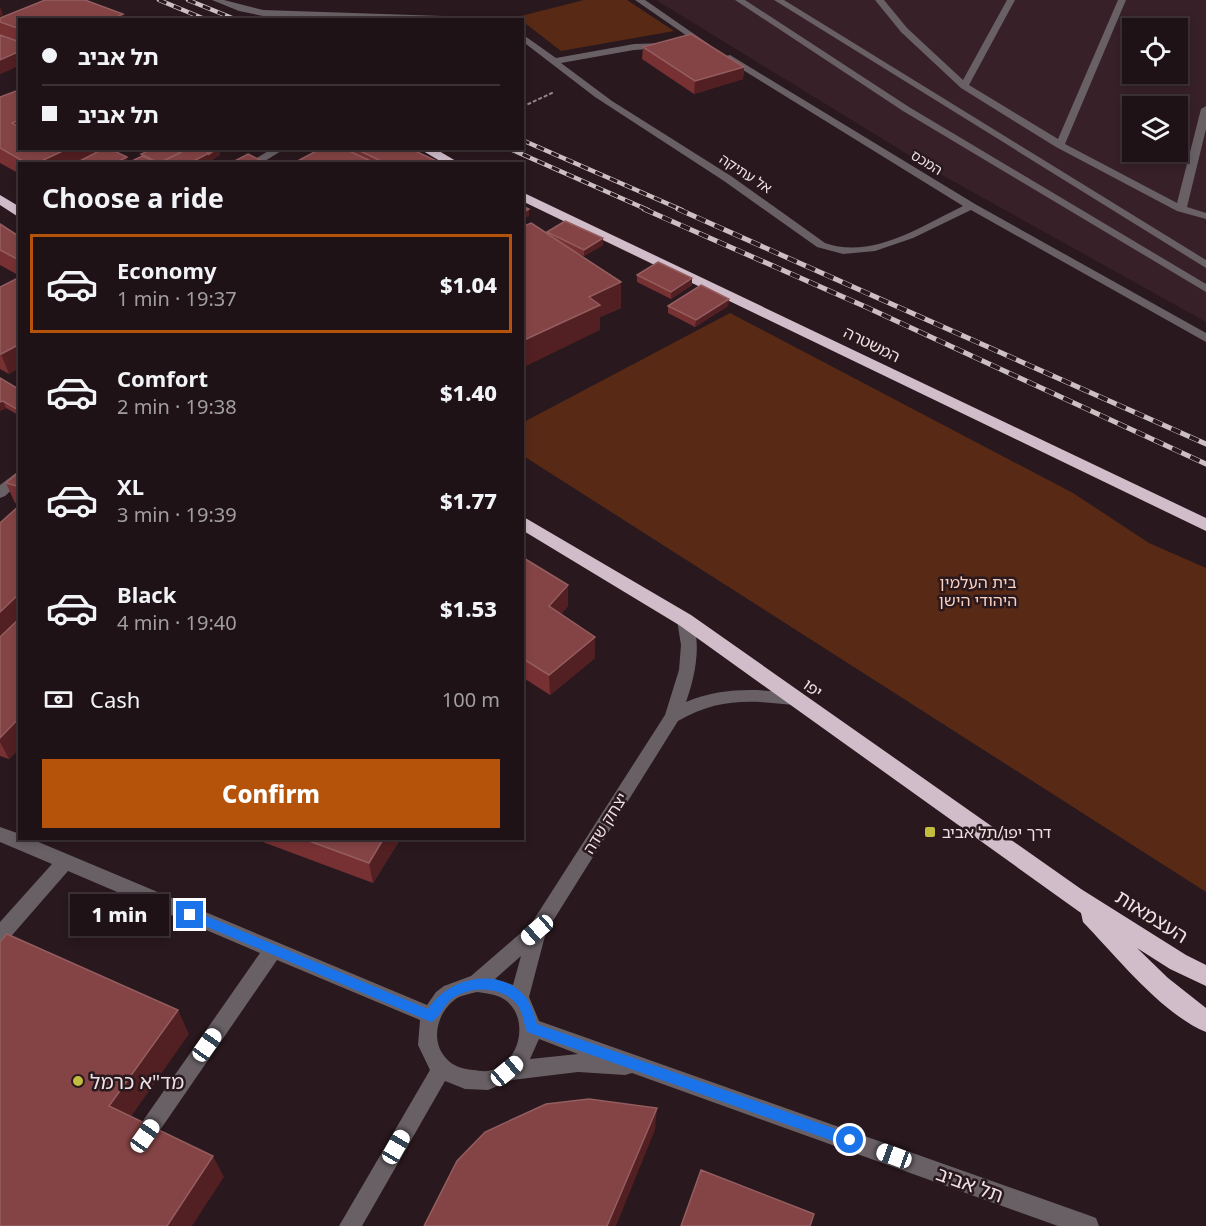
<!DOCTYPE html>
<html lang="en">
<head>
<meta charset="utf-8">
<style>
	body { margin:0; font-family:"Noto Sans","Noto Sans Hebrew",sans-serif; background:#271b1f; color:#f1f3f6; height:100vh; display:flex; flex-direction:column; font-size:22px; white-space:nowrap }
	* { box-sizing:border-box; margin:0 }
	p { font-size:20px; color:#a19ea1 }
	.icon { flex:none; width:33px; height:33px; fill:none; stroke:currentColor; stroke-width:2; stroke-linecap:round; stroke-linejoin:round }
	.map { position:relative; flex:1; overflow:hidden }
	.panel { position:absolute; left:18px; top:162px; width:506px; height:678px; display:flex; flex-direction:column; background:#1f1216; border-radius:0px; box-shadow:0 3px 9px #0003,0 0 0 2px #3c3235 }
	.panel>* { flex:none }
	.top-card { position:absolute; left:18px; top:18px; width:506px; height:132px; border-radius:0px; box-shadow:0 3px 9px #0003,0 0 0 2px #3c3235; display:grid; align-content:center; height:132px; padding:0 24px; background:#1f1216 }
	.tools { position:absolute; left:1122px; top:18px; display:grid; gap:12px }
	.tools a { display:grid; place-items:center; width:66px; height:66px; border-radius:0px; background:#1f1216; box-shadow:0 3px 9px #0003,0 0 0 2px #3c3235; font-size:30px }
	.end { position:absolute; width:27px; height:27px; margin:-14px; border:8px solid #1a73e8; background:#fff; box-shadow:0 0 0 3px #fff }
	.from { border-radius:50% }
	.bubble { position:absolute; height:42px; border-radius:0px; background:#1f1216; box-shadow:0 3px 9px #0003,0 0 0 2px #3c3235; font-size:20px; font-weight:800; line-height:42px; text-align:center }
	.car { position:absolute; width:18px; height:36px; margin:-18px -9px; border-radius:8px; box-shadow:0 0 4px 2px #0007; background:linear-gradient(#fff 24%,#345 0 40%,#fff 0 76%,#345 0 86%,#fff 0) }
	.top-card b { display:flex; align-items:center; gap:21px; height:57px; font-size:22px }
	.top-card b+b { border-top:2px solid #3c3235 }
	.top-card i { width:15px; height:15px; background:#f1f3f6 }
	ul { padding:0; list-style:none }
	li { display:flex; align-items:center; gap:18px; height:99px; margin:0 12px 9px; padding:0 12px; border:3px solid transparent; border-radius:0px }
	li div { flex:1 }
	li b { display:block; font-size:22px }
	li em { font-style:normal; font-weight:800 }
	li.selected { border-color:#b45309 }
	li>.icon { width:54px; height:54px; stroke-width:1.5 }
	h2 { padding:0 24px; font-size:27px; line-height:72px }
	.pay { display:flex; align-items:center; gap:15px; height:66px; padding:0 24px; font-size:22px }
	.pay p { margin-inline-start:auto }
	.cta { display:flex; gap:12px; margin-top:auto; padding:12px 24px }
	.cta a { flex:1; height:69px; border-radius:0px; background:#b45309; color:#fff; font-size:24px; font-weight:800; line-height:69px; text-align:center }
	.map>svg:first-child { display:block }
	.built { fill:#372027; fill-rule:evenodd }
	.green { fill:#582a16 }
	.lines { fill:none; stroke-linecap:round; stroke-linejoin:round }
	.path { stroke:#95868a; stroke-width:2; stroke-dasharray:4 2; stroke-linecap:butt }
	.minor { fill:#686065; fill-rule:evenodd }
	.highway { fill:#d1bdca; fill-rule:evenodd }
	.rail-far1-casing { stroke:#ccbfc2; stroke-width:4.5 }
	.rail-casing { stroke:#ccbfc2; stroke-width:5 }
	.rail-far1 { stroke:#29181d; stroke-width:3; stroke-dasharray:8; stroke-linecap:butt }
	.rail { stroke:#29181d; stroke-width:4; stroke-dasharray:10; stroke-linecap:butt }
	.wall { fill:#773133 }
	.shaded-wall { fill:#521f22 }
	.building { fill:#844446; stroke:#945d5f; stroke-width:1.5 }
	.route { fill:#1a73e8 }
	.poi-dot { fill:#c2bd3f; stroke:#29181d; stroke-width:2 }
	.labels { text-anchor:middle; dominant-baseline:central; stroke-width:5; stroke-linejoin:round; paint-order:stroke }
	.far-street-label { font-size:14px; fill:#eee1e4; stroke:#29181d }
	.street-label { font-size:16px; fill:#eee1e4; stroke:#29181d }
	.park-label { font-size:16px; fill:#fad0be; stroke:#29181d }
	.poi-label { font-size:16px; fill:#eee1e4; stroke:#29181d; text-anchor:start }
	.near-street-label { font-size:20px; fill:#eee1e4; stroke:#29181d }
	.near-poi-label { font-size:20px; fill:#eee1e4; stroke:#29181d; text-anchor:start }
</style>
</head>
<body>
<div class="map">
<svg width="1206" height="1226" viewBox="0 0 1206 1226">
	<rect width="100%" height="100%" fill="#29181d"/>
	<path class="built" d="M656 0H1206V322L935 171ZM1132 28H1178V74H1132ZM1132 106H1178V152H1132Z"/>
	<path class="green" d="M584 0H627L674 31 561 51 517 17Z
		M730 313 1073 493 1149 543 1206 568V892L522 455V423Z"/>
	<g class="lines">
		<path class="path" d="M522 107 554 92"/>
		<path class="minor" d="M212 0H224L263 10 473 17 477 20 263 16 239 11Z
			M635 0H645L710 45 703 47Z
			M735 0H745L909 107 1206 284V292L903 111Z
			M774 0H784L1206 260V268Z
			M875 0H884L907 28 963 80 1007 0H1015L969 85 1058 139 1118 0H1126L1065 144 1177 203 1201 109 1206 106V129L1187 207 1206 213V219L1177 211 1056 147 961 88 901 32Z
			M522 34 556 58 634 44 666 43 667 45 663 48 634 50 561 63 612 101 731 176 825 243C871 260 922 226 963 206L722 57 730 55 975 204 1206 333V342L971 210 913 238 875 251 843 254 817 247 724 181 595 97 522 41Z
			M273 148H286L260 164H247Z
			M20 470V482L5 496 0 498V485Z
			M685 615 690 616C703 641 695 677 686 702 722 687 756 689 794 693L800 695 802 699 800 703 794 705C749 700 718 698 678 721L546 932 529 997 539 1021 1088 1215 1096 1218 1099 1226H1058L632 1073 625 1075 578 1072 512 1080 488 1090 465 1089 445 1081 362 1226H339L430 1070 418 1045 420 1020 277 960 147 1149 140 1152 133 1149 130 1142 133 1135 260 953 68 871 7 941 0 943V922L52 864 0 842V827L20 834V838H29L427 1005 436 992 444 986 471 976 531 924 665 715 679 670 681 645 677 620 680 616ZM521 956 513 985 495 979ZM477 992C484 993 493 994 500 997 532 1012 522 1066 487 1071 483 1072 478 1070 473 1070 462 1069 452 1066 445 1057 429 1038 439 1008 459 997 465 995 471 993 477 992ZM539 1039 578 1054 530 1059Z"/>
		<path class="highway" d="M418 148H434L461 164H445Z
			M522 192 1206 518V531L522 201Z
			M0 195 20 207V218L0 205Z
			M522 516 691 615 1081 889 1186 955 1206 965V986L1170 969 1137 948 1168 978 1206 1008V1032C1163 1015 1115 955 1083 922L1081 913 679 625 522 530Z"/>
		<g class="rail-far1-casing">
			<path id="rail-far1" d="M159 0 207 20
				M188 0 237 20
				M522 140 682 210
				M508 148 648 210"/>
		</g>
		<g class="rail-casing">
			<path id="rail" d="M644 209 866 307 1206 464
				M678 209 1206 444"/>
		</g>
		<use href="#rail-far1" class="rail-far1"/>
		<use href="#rail" class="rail"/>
	</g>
	<path class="wall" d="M0 18 20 20V65L0 74Z
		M643 47 744 67 743 79 694 94 642 59Z
		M0 97 20 148H97L98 152 128 163 142 156 141 154 180 153 182 152V148H219L220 155 210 161 211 164H20V174L0 163Z
		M322 148H409L443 164H292Z
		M0 224 20 237V276L0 265Z
		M547 232 603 245 584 256 575 252 621 308 600 317V330Z
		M637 275 692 285 671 299 637 282Z
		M0 287 9 374 0 369Z
		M729 299 728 306 695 327 668 313V306Z
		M0 378 20 390V416L6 408 0 411Z
		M20 471V505L15 503 6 483Z
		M20 505V748L9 759 0 756V523Z
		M522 557 568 585V606L561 614 595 658 550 695 522 677Z
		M252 838H401L373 883Z"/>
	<path class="shaded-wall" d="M0 6 3 15 0 16Z
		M123 14 125 20H110Z
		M20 51V65L0 74V60Z
		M744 67 743 79 694 94 695 81Z
		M20 120V141L12 123Z
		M69 148H97L99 156 83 164H35Z
		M219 148 220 155 210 161 211 164H188Z
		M127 157 128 164H113Z
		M529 209V216L522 220V213Z
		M603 238V245L584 256V250Z
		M692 278V285L671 299V292Z
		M621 282V308L600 317V330L522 368V341L589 297Z
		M729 299 728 306 695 327 696 320Z
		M20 344V368L9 374 1 354Z
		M3 401 6 408 0 411V402Z
		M568 585V606L550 626 549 606Z
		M20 593V623L0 642V612Z
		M595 637V658L550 695 549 675Z
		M20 717V748L9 759 0 742V738Z
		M384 838H401L373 883 369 863Z
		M178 1010 189 1034 123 1128 109 1106Z
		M657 1108 655 1130 616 1226H607Z
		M213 1156 224 1177 192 1226H167Z"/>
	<path class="building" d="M45 0H85L123 14 110 20H20V29L0 22V18Z
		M691 34 744 67 695 81 643 47Z
		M0 35 20 42V51L0 60Z
		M16 91 20 93V120L12 123 17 126 20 125V148H69L35 164H28L0 148V97Z
		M105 148H108L127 157 113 164H74Z
		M155 148H173L180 153 159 163 141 154Z
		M189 148H198L209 153 188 164H126L142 156 159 163Z
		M198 148H218L209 154V153Z
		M322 148H343L377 164H292Z
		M354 148H409L443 164H387Z
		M248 154 268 164H229Z
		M522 206 529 209 522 213Z
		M565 221 603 238 584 250 547 232Z
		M531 223 621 282 589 297 600 305 522 341V227Z
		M0 224 20 237 19 260 0 250Z
		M658 262 692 278 671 292 637 275Z
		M20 277V344L1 354 0 353V287Z
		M701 285 729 299 696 320 668 306Z
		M0 378 20 390V411L3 401 0 402Z
		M20 471V487L6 483Z
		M20 505V593L0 612V523Z
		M522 557 568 585 549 606 595 637 549 675 522 658Z
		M20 618V717L0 738V637Z
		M301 838H384L369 863Z
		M7 934 178 1010 109 1106 213 1156 167 1226H0V942Z
		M589 1099 657 1108 607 1226H424L457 1161 485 1132 546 1104Z
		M701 1170 814 1214 810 1226H681Z"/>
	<path class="route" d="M190 909 428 1009C447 979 496 966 523 994 531 1002 534 1014 537 1024L850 1134 854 1136 856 1140 854 1145 850 1147 527 1032C523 1022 523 1010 515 1002 499 986 471 986 453 998 444 1004 440 1018 431 1022L186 918 184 915Z"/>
	<g class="poi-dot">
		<rect x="924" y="826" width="12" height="12" rx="3"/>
		<circle cx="78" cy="1081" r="6"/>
	</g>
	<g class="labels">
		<g class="far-street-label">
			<text transform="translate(927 162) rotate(31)">המכס</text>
			<text transform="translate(746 173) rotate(33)">אל עתיקה</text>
		</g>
		<g class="street-label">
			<text transform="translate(872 344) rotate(26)">המשטרה</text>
			<text transform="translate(813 688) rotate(36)">יפו</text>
			<text transform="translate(605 823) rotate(-58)">יצחק שדה</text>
		</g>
		<g class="park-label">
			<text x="978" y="582">בית העלמין<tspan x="978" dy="18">היהודי הישן</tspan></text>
		</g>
		<g class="poi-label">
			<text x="942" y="832">דרך יפו/תל אביב</text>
		</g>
		<g class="near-street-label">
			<text transform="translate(1152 916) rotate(32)">העצמאות</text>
			<text transform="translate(970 1184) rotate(20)">תל אביב</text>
		</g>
		<g class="near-poi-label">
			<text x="90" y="1081">מד"א כרמל</text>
		</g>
	</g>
</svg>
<div class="tools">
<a><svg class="icon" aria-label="locate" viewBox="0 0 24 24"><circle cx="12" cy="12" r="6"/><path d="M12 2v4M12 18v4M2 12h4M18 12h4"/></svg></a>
<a><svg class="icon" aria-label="layers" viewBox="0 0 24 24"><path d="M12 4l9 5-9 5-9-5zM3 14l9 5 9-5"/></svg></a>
</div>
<i class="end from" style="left:850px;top:1140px"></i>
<i class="end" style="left:190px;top:915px"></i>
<div class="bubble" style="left:70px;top:894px;width:99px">1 min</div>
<i class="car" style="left:537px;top:930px;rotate:229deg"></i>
<i class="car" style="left:207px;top:1045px;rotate:35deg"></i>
<i class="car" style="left:507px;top:1071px;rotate:50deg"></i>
<i class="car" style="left:145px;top:1136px;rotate:35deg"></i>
<i class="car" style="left:396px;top:1147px;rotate:30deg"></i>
<i class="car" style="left:894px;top:1156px;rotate:290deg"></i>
<div class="top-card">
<b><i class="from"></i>תל אביב</b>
<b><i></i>תל אביב</b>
</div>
<section class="panel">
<h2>Choose a ride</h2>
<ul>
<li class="selected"><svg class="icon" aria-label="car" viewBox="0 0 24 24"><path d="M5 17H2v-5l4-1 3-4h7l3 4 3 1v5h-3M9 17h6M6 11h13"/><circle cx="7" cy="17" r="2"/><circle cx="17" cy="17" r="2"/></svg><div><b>Economy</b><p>1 min · 19:37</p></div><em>$1.04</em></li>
<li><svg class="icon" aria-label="car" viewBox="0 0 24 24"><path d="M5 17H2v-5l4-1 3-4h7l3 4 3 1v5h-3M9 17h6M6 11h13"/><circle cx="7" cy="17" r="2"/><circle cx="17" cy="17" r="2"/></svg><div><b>Comfort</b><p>2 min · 19:38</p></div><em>$1.40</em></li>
<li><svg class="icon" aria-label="car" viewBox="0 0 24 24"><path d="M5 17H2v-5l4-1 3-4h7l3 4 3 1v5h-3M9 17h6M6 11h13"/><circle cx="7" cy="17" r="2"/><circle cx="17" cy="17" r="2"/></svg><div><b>XL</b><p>3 min · 19:39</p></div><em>$1.77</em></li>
<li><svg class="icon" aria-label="car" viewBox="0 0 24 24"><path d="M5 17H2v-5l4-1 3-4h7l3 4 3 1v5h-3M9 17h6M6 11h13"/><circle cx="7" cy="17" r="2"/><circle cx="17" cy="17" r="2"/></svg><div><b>Black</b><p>4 min · 19:40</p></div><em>$1.53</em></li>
</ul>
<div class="pay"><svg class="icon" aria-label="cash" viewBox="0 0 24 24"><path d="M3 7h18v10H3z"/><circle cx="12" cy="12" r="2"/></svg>Cash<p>100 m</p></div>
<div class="cta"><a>Confirm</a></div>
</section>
</div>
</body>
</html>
